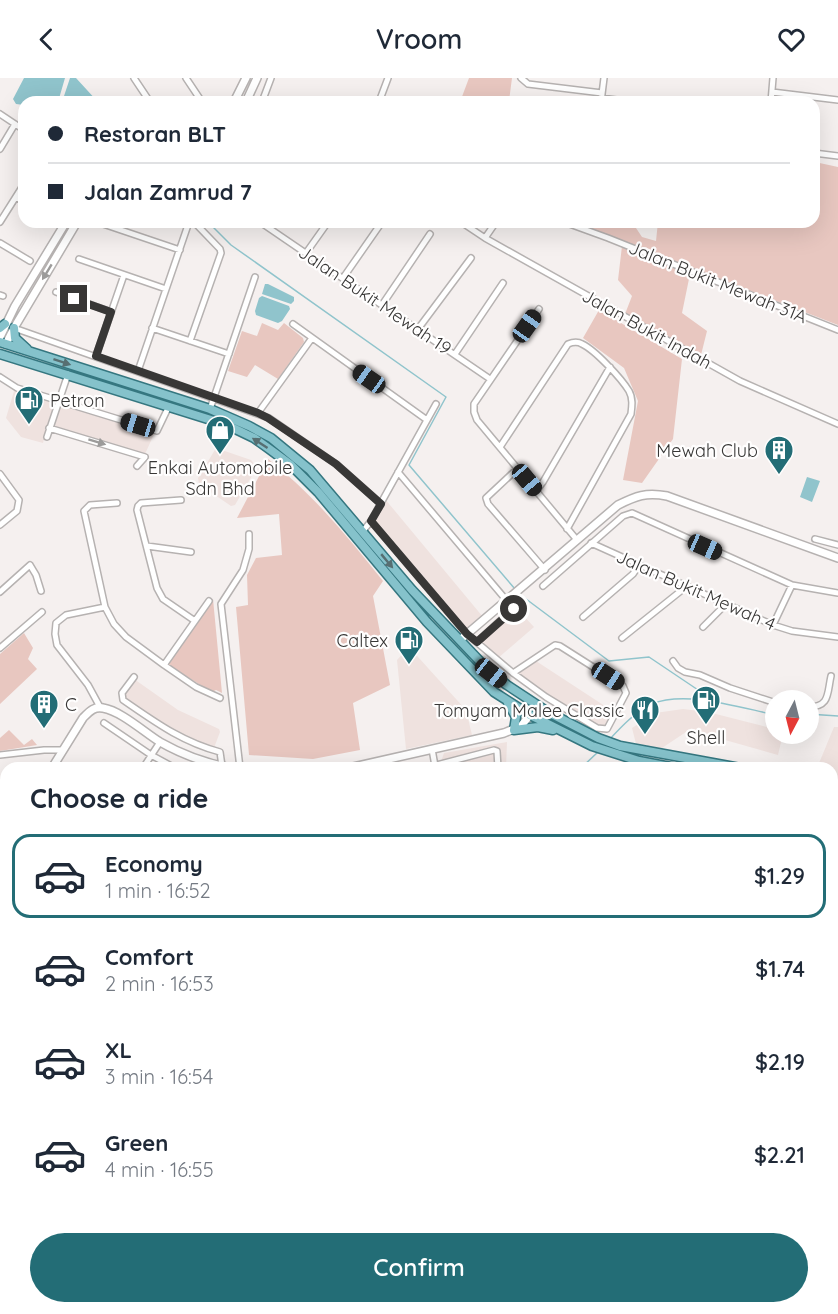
<!DOCTYPE html>
<html lang="en">
<head>
<meta charset="utf-8">
<style>
	body { margin:0; font-family:Quicksand,sans-serif; background:#f6f6f7; color:#1f2937; height:100vh; display:flex; flex-direction:column; font-size:22px; white-space:nowrap }
	* { box-sizing:border-box; margin:0 }
	p { font-size:20px; color:#747a83 }
	.icon { flex:none; width:33px; height:33px; fill:none; stroke:currentColor; stroke-width:2; stroke-linecap:round; stroke-linejoin:round }
	.map { position:relative; flex:1; overflow:hidden }
	.panel { position:absolute; left:0px; top:684px; width:838px; height:552px; display:flex; flex-direction:column; background:#fff; border-radius:18px 18px 0 0; box-shadow:0 6px 24px #0002 }
	.panel>* { flex:none }
	.top-card { position:absolute; left:18px; top:18px; width:802px; height:132px; border-radius:18px; box-shadow:0 6px 24px #0002; display:grid; align-content:center; height:132px; padding:0 30px; background:#fff }
	.needle { width:39px; rotate:187deg }
	.controls { position:absolute; left:765px; top:612px; display:grid; gap:12px }
	.controls a { display:grid; place-items:center; width:54px; height:54px; border-radius:50%; background:#fff; box-shadow:0 6px 24px #0002; font-size:30px }
	.end { position:absolute; width:27px; height:27px; margin:-14px; border:8px solid #383736; background:#fff; box-shadow:0 0 0 3px #fff }
	.from { border-radius:50% }
	.car { position:absolute; width:18px; height:36px; margin:-18px -9px; border-radius:8px; box-shadow:0 0 4px 2px #0007; background:linear-gradient(#222 24%,#8ab4d8 0 40%,#222 0 76%,#8ab4d8 0 86%,#222 0) }
	.top-card b { display:flex; align-items:center; gap:21px; height:57px; font-size:22px }
	.top-card b+b { border-top:2px solid #e0e1e3 }
	.top-card i { width:15px; height:15px; background:#1f2937 }
	ul { padding:0; list-style:none }
	li { display:flex; align-items:center; gap:18px; height:84px; margin:0 12px 9px; padding:0 18px; border:3px solid transparent; border-radius:18px }
	li div { flex:1 }
	li b { display:block; font-size:22px }
	li em { font-style:normal; font-weight:600 }
	li.on { border-color:#236d76 }
	li>.icon { width:54px; height:54px; stroke-width:1.5 }
	h2 { padding:0 30px; font-size:27px; line-height:72px }
	.action { display:flex; gap:12px; margin-top:auto; padding:12px 30px }
	.action a { flex:1; height:69px; border-radius:36px; background:#236d76; color:#fff; font-size:24px; font-weight:600; line-height:69px; text-align:center }
	header { display:flex; justify-content:space-between; align-items:center; height:78px; padding:0 30px; background:#fff; font-size:27px; font-weight:600 }
	.map>svg:first-child { display:block }
	.built { fill:#efe2df }
	.green { fill:#e8c7c0 }
	.water { fill:#90c4cc }
	.lines { fill:none; stroke-linecap:round; stroke-linejoin:round }
	.stream { stroke:#90c4cc; stroke-width:1.5 }
	.minor-casing { stroke:#b6b2b1; stroke-width:8 }
	.tertiary-casing { stroke:#b6b2b1; stroke-width:10 }
	.primary-casing { stroke:#357780; stroke-width:11 }
	.minor { stroke:#fff; stroke-width:5 }
	.tertiary { stroke:#fff; stroke-width:7 }
	.primary { stroke:#85c2cb; stroke-width:8 }
	.oneway { fill:#9c9b9a }
	.oneway2 { fill:#576f72 }
	.route { stroke:#383736; stroke-width:8 }
	.labels { text-anchor:middle; dominant-baseline:central; stroke-width:4.5; stroke-linejoin:round; paint-order:stroke }
	.street-label { font-size:18px; fill:#383736; stroke:#fffefe }
	.poi-label { font-size:18px; fill:#383736; stroke:#fffefe; text-anchor:end }
</style>
</head>
<body>
<header><svg class="icon" aria-label="back" viewBox="0 0 24 24"><path d="M15 5l-7 7 7 7"/></svg>Vroom<svg class="icon" aria-label="heart" viewBox="0 0 24 24"><path d="M12 20l-8-8c-3-5 5-10 8-4 3-6 11-1 8 4z"/></svg></header>
<div class="map">
<svg width="838" height="1236" viewBox="0 0 838 1236">
	<rect width="100%" height="100%" fill="#f5f0ef"/>
	<path class="built" d="M14 313 155 354 145 376 48 347 43 365 21 359 6 340Z
		M216 370 251 382 257 389 235 427 231 428 199 406 198 400Z
		M385 421 483 539 467 552 374 443Z
		M514 532 521 535 534 549 498 580 480 564Z
		M409 569 466 632 472 657 406 671 397 582Z
		M536 583 614 634 605 650 598 649 516 595Z
		M134 601 178 632 219 651 220 654 214 670 177 656 125 620 124 616Z
		M683 631 708 634 775 651 776 656H783L778 677 693 653 686 654 662 670 636 666 632 650 655 635Z
		M834 649H838V702L833 699 832 690H817Z
		M507 664 506 690H439L444 675Z
		M832 736 838 738V958L833 966Z"/>
	<path class="green" d="M469 0H512L509 23 460 24Z
		M815 84 838 89V247L572 144H632L642 159 656 163 658 144H814Z
		M622 168 690 196 682 235 707 253 701 277 625 236 632 218 618 202Z
		M599 232 682 281 673 361 642 405 623 402 638 323 624 290 583 260Z
		M262 245 278 252 284 245 303 260 304 264 278 301 255 287 247 299 228 293 242 253 257 258Z
		M268 381C314 417 347 458 383 503L373 518 390 607 353 625 360 672 313 681 249 677 236 529 248 527 247 497 256 480 282 477 279 436 237 440Z
		M213 521 222 615 216 612 212 614 168 587Z
		M24 555 33 570 28 581 37 591 0 626V576Z
		M9 652 24 667 32 661 37 667 0 673V660Z
		M6 769V864H0V776Z
		M832 1097 836 1112H838V1165L833 1148Z
		M6 1149V1209L0 1210V1150Z
		M685 1230H758V1236H685Z"/>
	<path class="water" d="M24 0H65L58 24H24V27L16 26 13 21Z
		M70 0H76L98 24H62Z
		M265 206H268L294 219V223L291 226 262 216Z
		M262 218 289 228 290 231 282 243 278 245 256 237 255 233 259 220Z
		M807 399 820 403 812 424 800 419Z"/>
	<g class="lines">
		<path class="stream" d="M208 144 231 167 446 319 409 387 515 511
			M518 515 609 583 649 579 716 624
			M808 636 838 638
			M609 662C621 649 636 633 652 626 686 612 741 630 776 637
			M581 690 598 674
			M0 873 6 874"/>
		<g class="minor-casing">
			<path id="minor" d="M134 0 150 24
				M186 0 202 24
				M521 0 528 6 602 15
				M772 14 838 22
				M601 20 632 24
				M262 24 271 0
				M379 24 388 0
				M601 24 604 0
				M771 24 773 0
				M0 36 24 52
				M0 71 15 46
				M814 75 838 78
				M16 119 24 124
				M0 144 24 106
				M260 144 490 301
				M461 144 485 160 740 303 838 346
				M564 144 608 160 838 252
				M103 146 180 172
				M485 160 496 144
				M0 165 30 183
				M306 175 328 144
				M79 181 166 211
				M343 200 382 144
				M56 214 111 234
				M0 217 3 218
				M382 227 430 156
				M539 231 474 326V334L477 342 577 462
				M293 246 427 342
				M14 250 269 340 336 386 381 426
				M152 250 229 276
				M418 251 471 180
				M190 263 221 175 220 171 194 144
				M455 276 503 205
				M96 278 124 197
				M138 293 189 144
				M0 299 17 310 157 353 169 328
				M210 331 255 199
				M258 335 312 260
				M49 350 145 379 137 388
				M47 359 68 296
				M500 369 568 266C573 264 577 263 582 266 595 272 621 300 629 313 633 320 632 328 631 336L567 451
				M517 391 486 420 488 426 545 492
				M398 394 507 523
				M0 396 19 422 17 433 0 447
				M536 413 543 404 610 289
				M181 422 141 425 138 428 137 432 157 510 163 521 195 543
				M117 425 90 427 84 433 105 529 114 546 126 559 164 587 196 609 220 620
				M371 443 467 556 513 595 546 619 597 650 607 651 626 615 623 608 560 568 555 567 513 595
				M363 453 371 443 436 326
				M815 461 838 467
				M591 465 773 547 792 553 838 559
				M147 468 191 474
				M543 508 623 438 632 435 792 507 838 515
				M0 514 30 487 36 497 41 513
				M583 539 633 496 639 487
				M773 547 792 507
				M703 549 726 526
				M622 560 687 508
				M477 564 514 530
				M0 570 42 534
				M673 583 678 590 685 594 700 597 730 610 776 625
				M164 587 209 523
				M134 599 122 615 123 622C155 644 182 664 220 674L222 688
				M100 629 88 607 57 567 55 556 56 545 66 537 105 529
				M808 629C830 629 827 616 831 598
				M104 645 151 677 175 690
				M432 671 435 688
				M0 677 44 672H62
				M143 690 160 664
				M240 690 221 526 243 492 249 471V456
				M425 690 494 672 497 673 498 690
				M0 723 6 722
				M0 916 6 915
				M832 972 838 964
				M0 1025 6 1024
				M832 1034 838 1057
				M0 1066H6
				M832 1084 838 1083
				M0 1107 6 1106
				M0 1145 6 1144
				M832 1158 838 1173V1198
				M33 1230 34 1236
				M151 1230 152 1236
				M195 1230 196 1236
				M372 1230 385 1233
				M478 1230 518 1236
				M570 1230V1236
				M621 1230V1236
				M81 1236 130 1230
				M834 1236 838 1201"/>
		</g>
		<g class="tertiary-casing">
			<path id="tertiary" d="M234 24 246 0
				M246 24 257 0
				M0 259 15 228 66 144
				M6 266 14 250 77 144
				M460 562 618 427C636 418 646 414 667 418L838 480
				M52 690 83 640C89 634 94 628 103 630 121 633 144 654 160 664 181 676 206 685 230 690
				M349 690 504 655 521 648 530 637
				M0 766 6 758"/>
		</g>
		<g class="primary-casing">
			<path id="primary" d="M0 250 5 246
				M14 250 15 260 27 271
				M0 264 210 331 249 348 271 360 310 392 412 512 491 595 507 607 548 634 598 660 620 668 740 690
				M0 276 227 347 254 360 268 370 291 387 318 414 427 544 494 614 530 637 592 668 639 683 676 690
				M508 625 516 639 514 652 538 649 553 652
				M832 716 838 718
				M832 727 838 730"/>
		</g>
		<use href="#minor" class="minor"/>
		<use href="#tertiary" class="tertiary"/>
		<use href="#primary" class="primary"/>
	</g>
	<defs><path id="oneway-solid" d="M-6-.8H1V-3.2L6.5 0L1 3.2V.8H-6Z" transform="scale(1.5)"/></defs>
	<g class="oneway">
		<use href="#oneway-solid" transform="translate(47 194) rotate(121)"/>
		<use href="#oneway-solid" transform="translate(97 364) rotate(17)"/>
	</g>
	<g class="oneway2">
		<use href="#oneway-solid" transform="translate(62 284) rotate(18)"/>
		<use href="#oneway-solid" transform="translate(260 365) rotate(-147)"/>
		<use href="#oneway-solid" transform="translate(387 483) rotate(50)"/>
	</g>
	<g class="lines">
		<path class="route" d="M74 221 111 234 96 278 258 335 268 340 336 386 381 426 371 443 467 556 477 564 514 531"/>
	</g>
	<defs>
		<g id="fuel-pin" transform="scale(1.5)"><path d="M0 17L-7.5 6A9.5 9.5 0 1 1 7.5 6Z" fill="#236d76" stroke="#fffefe"/><path d="M-5.5-6h7V0h2V4h1.3V-2.5L3-4.5l.8-.8L6-3V5H2.5V1h-1V6h-7ZM-4.2-4.7v3.2H.2V-4.7Z" fill="#fff"/></g>
		<g id="shop-pin" transform="scale(1.5)"><path d="M0 17L-7.5 6A9.5 9.5 0 1 1 7.5 6Z" fill="#236d76" stroke="#fffefe"/><path d="M-5-2.5h2.3a2.7 3.5 0 0 1 5.4 0H5L5.5 6h-11ZM-1.5-2.5h3a1.5 2.3 0 0 0-3 0Z" fill="#fff"/></g>
		<g id="building-pin" transform="scale(1.5)"><path d="M0 17L-7.5 6A9.5 9.5 0 1 1 7.5 6Z" fill="#236d76" stroke="#fffefe"/><path d="M-4-6H4V6H1V3H-1V6H-4ZM-2.5-4.3h1.7v1.8h-1.7ZM.8-4.3h1.7v1.8H.8ZM-2.5-1h1.7V.8h-1.7ZM.8-1h1.7V.8H.8Z" fill="#fff"/></g>
		<g id="restaurant-pin" transform="scale(1.5)"><path d="M0 17L-7.5 6A9.5 9.5 0 1 1 7.5 6Z" fill="#236d76" stroke="#fffefe"/><path d="M-5-6h1v4h1v-4h1v4h1v-4h1v5L-1.5 .5V6h-2V.5L-5-1ZM5-6V6H3V1.5H1.5Q1.5-4 5-6Z" fill="#fff"/></g>
	</defs>
	<g fill-rule="evenodd">
		<use href="#fuel-pin" x="29" y="322"/>
		<use href="#shop-pin" x="220" y="352"/>
		<use href="#building-pin" x="779" y="372"/>
		<use href="#fuel-pin" x="409" y="562"/>
		<use href="#fuel-pin" x="706" y="622"/>
		<use href="#building-pin" x="44" y="626"/>
		<use href="#restaurant-pin" x="645" y="632"/>
	</g>
	<g class="labels">
		<g class="street-label">
			<text transform="translate(718 204) rotate(22)">Jalan Bukit Mewah 31A</text>
			<text transform="translate(375 222) rotate(34)">Jalan Bukit Mewah 19</text>
			<text transform="translate(647 251) rotate(29)">Jalan Bukit Indah</text>
			<text transform="translate(696 512) rotate(24)">Jalan Bukit Mewah 4</text>
		</g>
		<g class="poi-label">
			<text x="50" y="322" text-anchor="start">Petron</text>
			<text x="758" y="372">Mewah Club</text>
			<text x="220" y="389" text-anchor="middle">Enkai Automobile<tspan x="220" dy="21">Sdn Bhd</tspan></text>
			<text x="388" y="562">Caltex</text>
			<text x="65" y="626" text-anchor="start">C</text>
			<text x="624" y="632">Tomyam Malee Classic</text>
			<text x="706" y="659" text-anchor="middle">Shell</text>
		</g>
	</g>
</svg>
<div class="controls">
<a><svg class="needle" viewBox="-14 -14 28 28"><path d="M0-13l5 13h-10z" fill="#e53935"/><path d="M0 13l5-13h-10z" fill="#747a83"/></svg></a>
</div>
<i class="end from" style="left:514px;top:531px"></i>
<i class="end" style="left:74px;top:221px"></i>
<i class="car" style="left:527px;top:248px;rotate:35deg"></i>
<i class="car" style="left:369px;top:301px;rotate:305deg"></i>
<i class="car" style="left:138px;top:347px;rotate:287deg"></i>
<i class="car" style="left:527px;top:402px;rotate:140deg"></i>
<i class="car" style="left:705px;top:469px;rotate:114deg"></i>
<i class="car" style="left:491px;top:595px;rotate:128deg"></i>
<i class="car" style="left:608px;top:598px;rotate:123deg"></i>
<div class="top-card">
<b><i class="from"></i>Restoran BLT</b>
<b><i></i>Jalan Zamrud 7</b>
</div>
<section class="panel">
<h2>Choose a ride</h2>
<ul>
<li class="on"><svg class="icon" aria-label="car" viewBox="0 0 24 24"><path d="M5 17H2v-5l4-1 3-4h7l3 4 3 1v5h-3M9 17h6M6 11h13"/><circle cx="7" cy="17" r="2"/><circle cx="17" cy="17" r="2"/></svg><div><b>Economy</b><p>1 min · 16:52</p></div><em>$1.29</em></li>
<li><svg class="icon" aria-label="car" viewBox="0 0 24 24"><path d="M5 17H2v-5l4-1 3-4h7l3 4 3 1v5h-3M9 17h6M6 11h13"/><circle cx="7" cy="17" r="2"/><circle cx="17" cy="17" r="2"/></svg><div><b>Comfort</b><p>2 min · 16:53</p></div><em>$1.74</em></li>
<li><svg class="icon" aria-label="car" viewBox="0 0 24 24"><path d="M5 17H2v-5l4-1 3-4h7l3 4 3 1v5h-3M9 17h6M6 11h13"/><circle cx="7" cy="17" r="2"/><circle cx="17" cy="17" r="2"/></svg><div><b>XL</b><p>3 min · 16:54</p></div><em>$2.19</em></li>
<li><svg class="icon" aria-label="car" viewBox="0 0 24 24"><path d="M5 17H2v-5l4-1 3-4h7l3 4 3 1v5h-3M9 17h6M6 11h13"/><circle cx="7" cy="17" r="2"/><circle cx="17" cy="17" r="2"/></svg><div><b>Green</b><p>4 min · 16:55</p></div><em>$2.21</em></li>
</ul>
<div class="action"><a>Confirm</a></div>
</section>
</div>
</body>
</html>
